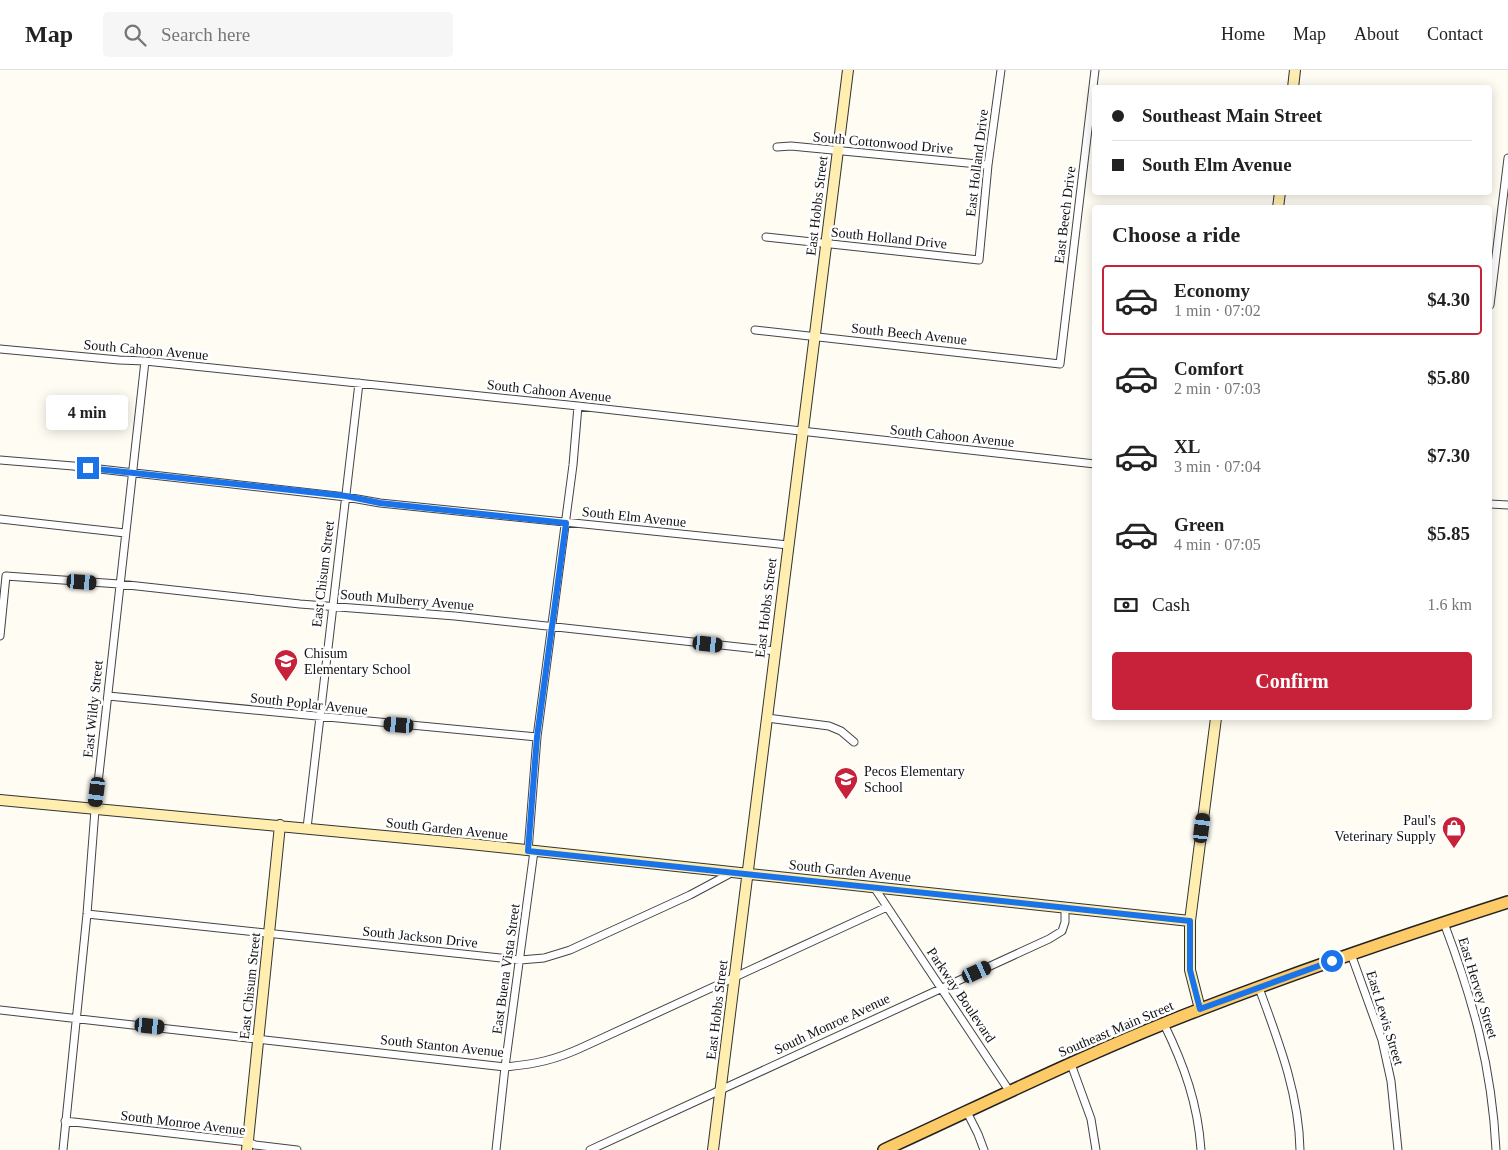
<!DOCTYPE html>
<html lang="en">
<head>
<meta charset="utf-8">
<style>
	body { margin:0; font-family:Georgia,serif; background:#f6f6f6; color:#222; height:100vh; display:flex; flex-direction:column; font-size:19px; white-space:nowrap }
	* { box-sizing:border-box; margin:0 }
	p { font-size:16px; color:#767676 }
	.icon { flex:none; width:28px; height:28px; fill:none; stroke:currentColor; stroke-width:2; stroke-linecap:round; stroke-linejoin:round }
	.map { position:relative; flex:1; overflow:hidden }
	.side { position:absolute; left:1092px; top:135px; width:400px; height:515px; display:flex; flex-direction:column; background:#fff; border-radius:5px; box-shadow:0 2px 12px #0003 }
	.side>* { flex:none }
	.guide { position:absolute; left:1092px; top:15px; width:400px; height:110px; border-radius:5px; box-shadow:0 2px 12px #0003; display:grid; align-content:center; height:110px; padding:0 20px; background:#fff }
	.end { position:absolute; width:22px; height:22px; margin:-11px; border:6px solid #1a73e8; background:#fff; box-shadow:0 0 0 2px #fff }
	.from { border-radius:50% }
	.bubble { position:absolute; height:35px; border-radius:5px; background:#fff; box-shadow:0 2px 12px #0003; font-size:16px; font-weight:700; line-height:35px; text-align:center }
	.car { position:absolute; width:15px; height:30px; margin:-15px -8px; border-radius:6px; box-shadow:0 0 4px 1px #0007; background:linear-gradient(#222 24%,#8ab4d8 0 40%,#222 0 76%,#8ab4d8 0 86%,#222 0) }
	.guide b { display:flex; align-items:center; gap:18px; height:48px; font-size:19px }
	.guide b+b { border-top:1px solid #e0e0e0 }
	.guide i { width:12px; height:12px; background:#222 }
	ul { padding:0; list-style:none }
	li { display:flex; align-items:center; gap:15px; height:70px; margin:0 10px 8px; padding:0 10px; border:2px solid transparent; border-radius:5px }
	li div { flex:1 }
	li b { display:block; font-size:19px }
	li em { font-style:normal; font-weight:700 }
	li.current { border-color:#c7223a }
	li>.icon { width:45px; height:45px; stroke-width:1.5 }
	h2 { padding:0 20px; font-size:22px; line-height:60px }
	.pay { display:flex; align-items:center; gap:12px; height:55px; padding:0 20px; font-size:19px }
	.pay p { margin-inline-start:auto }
	.action { display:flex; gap:10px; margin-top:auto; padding:10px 20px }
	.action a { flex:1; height:58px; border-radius:5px; background:#c7223a; color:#fff; font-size:20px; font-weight:700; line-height:58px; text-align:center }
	header { display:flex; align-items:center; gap:30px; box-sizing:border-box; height:70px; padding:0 25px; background:#fff; border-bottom:1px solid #e0e0e0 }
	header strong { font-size:24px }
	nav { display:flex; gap:28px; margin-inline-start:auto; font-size:18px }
	.search { width:350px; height:45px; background:#f6f6f6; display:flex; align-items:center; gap:12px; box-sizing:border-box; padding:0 18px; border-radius:5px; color:#767676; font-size:19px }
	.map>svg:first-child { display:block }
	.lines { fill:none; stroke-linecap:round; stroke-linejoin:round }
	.street-casing { stroke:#444; stroke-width:9 }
	.secondary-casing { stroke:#333; stroke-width:12 }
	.primary-casing { stroke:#222; stroke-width:14 }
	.street { stroke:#fff; stroke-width:7 }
	.secondary { stroke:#ffeeaf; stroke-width:10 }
	.primary { stroke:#fcca67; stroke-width:11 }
	.route { stroke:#1a73e8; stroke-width:6 }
	.labels { text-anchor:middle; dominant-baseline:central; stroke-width:5; stroke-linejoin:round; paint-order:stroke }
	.street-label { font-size:14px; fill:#111; stroke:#fff }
	.poi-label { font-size:14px; fill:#111; stroke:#fff; text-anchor:start }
</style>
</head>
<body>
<header>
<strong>Map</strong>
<div class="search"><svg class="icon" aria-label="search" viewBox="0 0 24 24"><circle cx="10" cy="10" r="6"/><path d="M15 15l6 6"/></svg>Search here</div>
<nav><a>Home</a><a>Map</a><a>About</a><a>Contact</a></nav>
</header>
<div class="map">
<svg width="1508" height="1080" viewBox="0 0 1508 1080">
	<rect width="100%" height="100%" fill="#fffcf4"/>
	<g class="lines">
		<g class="street-casing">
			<path id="street" d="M777 77 791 76 988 95
				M766 167 979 190 988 95 1001 0
				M1490 235 1508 88
				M755 260 1060 294 1095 0
				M0 279 119 290 145 291 578 336 1095 394
				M0 390 73 396 346 427 380 433 788 475
				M1490 434 1508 435
				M0 449 125 463
				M0 566 6 506 119 514 300 534 455 546 775 581
				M108 626 537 667
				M767 648 829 656 841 661 854 672
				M307 758 359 313
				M528 781 537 667 573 395 578 336
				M874 817 1010 1022
				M87 844 520 890 544 888 570 880 690 825 733 802
				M1444 853C1473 930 1492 997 1496 1080
				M1351 884 1382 970 1391 1011 1398 1080
				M1259 918C1278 970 1299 1023 1300 1080
				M0 940 505 997C536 994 555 990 583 977L887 837
				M1164 954C1184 995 1198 1034 1201 1080
				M1071 994 1091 1049 1096 1080
				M967 1042 978 1064 984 1080
				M65 1051 248 1072 255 1075 297 1080
				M63 1080 87 844 95 740 145 291
				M496 1080 505 997 534 781
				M590 1080 1049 869 1062 861 1065 852V837"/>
		</g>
		<g class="secondary-casing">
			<path id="secondary" d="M1293 18 1295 0
				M1278 138 1280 122
				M0 730 470 774 1190 851
				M1200 939 1190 900V851L1216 648
				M247 1080 280 755
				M713 1080 848 0"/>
		</g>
		<g class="primary-casing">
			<path id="primary" d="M884 1080C989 1032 1093 980 1201 939 1302 900 1405 865 1508 832"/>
		</g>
		<use href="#street" class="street"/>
		<use href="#secondary" class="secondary"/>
		<use href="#primary" class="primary"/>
	</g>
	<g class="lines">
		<path class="route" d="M88 398 346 426 380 433 566 453 537 667 528 781 1190 851V900L1200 939 1332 891"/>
	</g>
	<defs>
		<g id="school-pin" transform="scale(1.25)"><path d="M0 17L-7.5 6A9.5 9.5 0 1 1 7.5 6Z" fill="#c7223a" stroke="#fff"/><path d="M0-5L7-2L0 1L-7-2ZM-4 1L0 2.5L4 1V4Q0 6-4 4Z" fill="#fff"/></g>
		<g id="shop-pin" transform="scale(1.25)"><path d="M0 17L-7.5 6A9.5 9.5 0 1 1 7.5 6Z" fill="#c7223a" stroke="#fff"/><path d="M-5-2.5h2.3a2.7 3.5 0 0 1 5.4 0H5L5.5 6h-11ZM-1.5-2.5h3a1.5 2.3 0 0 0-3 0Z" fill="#fff"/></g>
	</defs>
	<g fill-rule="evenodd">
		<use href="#school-pin" x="286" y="591"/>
		<use href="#school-pin" x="846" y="709"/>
		<use href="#shop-pin" x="1454" y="758"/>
	</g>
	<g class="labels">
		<g class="street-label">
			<text transform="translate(883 73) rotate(5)">South Cottonwood Drive</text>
			<text transform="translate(977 93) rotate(-83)">East Holland Drive</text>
			<text transform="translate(817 136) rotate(-83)">East Hobbs Street</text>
			<text transform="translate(1065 145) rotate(-83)">East Beech Drive</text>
			<text transform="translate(889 168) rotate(6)">South Holland Drive</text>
			<text transform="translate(909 264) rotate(6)">South Beech Avenue</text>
			<text transform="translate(146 280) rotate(5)">South Cahoon Avenue</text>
			<text transform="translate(549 321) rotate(6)">South Cahoon Avenue</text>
			<text transform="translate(952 366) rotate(6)">South Cahoon Avenue</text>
			<text transform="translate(634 447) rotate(6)">South Elm Avenue</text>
			<text transform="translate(323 504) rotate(-83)">East Chisum Street</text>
			<text transform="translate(407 530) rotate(5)">South Mulberry Avenue</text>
			<text transform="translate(766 538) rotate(-83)">East Hobbs Street</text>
			<text transform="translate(309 634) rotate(6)">South Poplar Avenue</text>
			<text transform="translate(93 639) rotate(-84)">East Wildy Street</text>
			<text transform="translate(447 759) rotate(6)">South Garden Avenue</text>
			<text transform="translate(850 801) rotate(6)">South Garden Avenue</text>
			<text transform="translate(420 867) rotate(6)">South Jackson Drive</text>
			<text transform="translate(506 899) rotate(-82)">East Buena Vista Street</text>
			<text transform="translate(250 916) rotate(-84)">East Chisum Street</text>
			<text transform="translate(1478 918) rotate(73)">East Hervey Street</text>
			<text transform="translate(961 925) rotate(56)">Parkway Boulevard</text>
			<text transform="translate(717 940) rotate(-83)">East Hobbs Street</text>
			<text transform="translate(1385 948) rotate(73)">East Lewis Street</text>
			<text transform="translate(832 954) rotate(-25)">South Monroe Avenue</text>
			<text transform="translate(1116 959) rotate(-23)">Southeast Main Street</text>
			<text transform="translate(442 976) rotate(6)">South Stanton Avenue</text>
			<text transform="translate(183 1053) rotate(7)">South Monroe Avenue</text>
		</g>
		<g class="poi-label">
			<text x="304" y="583">Chisum<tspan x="304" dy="16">Elementary School</tspan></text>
			<text x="864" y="701">Pecos Elementary<tspan x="864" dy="16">School</tspan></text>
			<text x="1436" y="750" text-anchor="end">Paul's<tspan x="1436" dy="16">Veterinary Supply</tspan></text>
		</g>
	</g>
</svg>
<i class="end from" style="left:1332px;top:891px"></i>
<i class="end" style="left:88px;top:398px"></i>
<div class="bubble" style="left:46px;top:325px;width:82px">4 min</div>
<i class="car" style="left:82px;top:512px;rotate:94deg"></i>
<i class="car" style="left:708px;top:574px;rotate:96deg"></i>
<i class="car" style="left:399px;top:655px;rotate:275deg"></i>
<i class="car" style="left:97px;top:722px;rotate:187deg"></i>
<i class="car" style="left:1202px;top:758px;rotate:7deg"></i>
<i class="car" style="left:977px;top:902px;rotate:65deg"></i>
<i class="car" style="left:150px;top:956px;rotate:96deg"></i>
<div class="guide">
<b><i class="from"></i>Southeast Main Street</b>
<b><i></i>South Elm Avenue</b>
</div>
<section class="side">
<h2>Choose a ride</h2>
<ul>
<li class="current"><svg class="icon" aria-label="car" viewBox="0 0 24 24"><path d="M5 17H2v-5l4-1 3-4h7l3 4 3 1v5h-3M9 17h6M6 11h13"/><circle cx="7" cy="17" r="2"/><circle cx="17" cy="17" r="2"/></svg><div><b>Economy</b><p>1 min · 07:02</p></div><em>$4.30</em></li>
<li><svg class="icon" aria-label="car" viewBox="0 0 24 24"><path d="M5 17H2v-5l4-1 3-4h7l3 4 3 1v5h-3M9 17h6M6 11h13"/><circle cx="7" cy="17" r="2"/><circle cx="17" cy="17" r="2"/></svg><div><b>Comfort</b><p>2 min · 07:03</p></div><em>$5.80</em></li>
<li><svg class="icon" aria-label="car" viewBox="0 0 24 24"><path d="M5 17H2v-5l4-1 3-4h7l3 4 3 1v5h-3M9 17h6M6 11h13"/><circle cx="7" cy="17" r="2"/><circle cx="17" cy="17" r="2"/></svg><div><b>XL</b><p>3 min · 07:04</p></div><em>$7.30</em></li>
<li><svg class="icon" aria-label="car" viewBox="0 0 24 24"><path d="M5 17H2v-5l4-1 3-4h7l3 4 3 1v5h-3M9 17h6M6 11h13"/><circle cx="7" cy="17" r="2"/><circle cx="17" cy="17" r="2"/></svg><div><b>Green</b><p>4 min · 07:05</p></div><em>$5.85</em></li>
</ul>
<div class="pay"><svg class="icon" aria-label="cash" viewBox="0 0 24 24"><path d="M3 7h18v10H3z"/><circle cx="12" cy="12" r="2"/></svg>Cash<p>1.6 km</p></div>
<div class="action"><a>Confirm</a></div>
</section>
</div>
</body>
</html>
